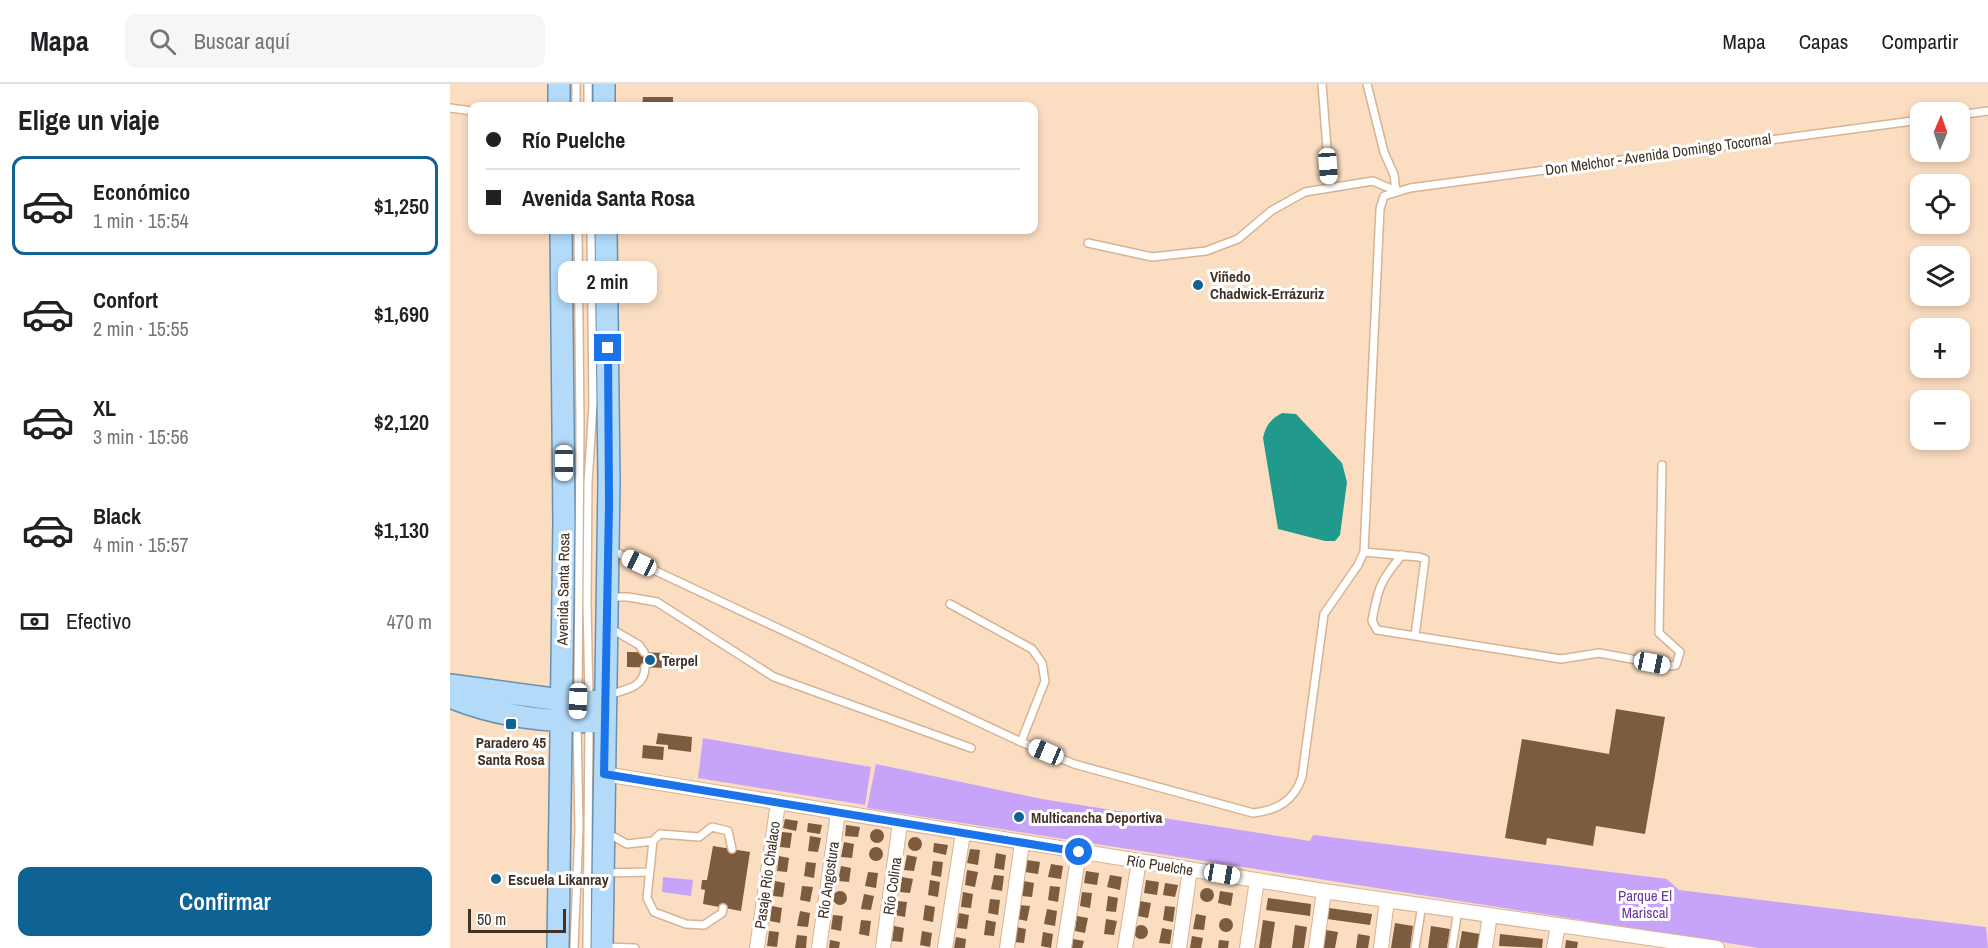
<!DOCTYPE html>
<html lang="es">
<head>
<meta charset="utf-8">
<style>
	body { margin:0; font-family:"Archivo Narrow",sans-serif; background:#f6f6f6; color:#202124; height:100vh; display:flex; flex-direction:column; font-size:22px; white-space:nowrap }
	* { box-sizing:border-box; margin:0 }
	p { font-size:20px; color:#757577 }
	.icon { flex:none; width:33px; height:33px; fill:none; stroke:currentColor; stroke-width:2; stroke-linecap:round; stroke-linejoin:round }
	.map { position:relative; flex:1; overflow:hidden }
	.side { display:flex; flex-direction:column; background:#fff; width:450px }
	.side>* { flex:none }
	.banner { position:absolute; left:18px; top:18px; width:570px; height:132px; border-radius:12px; box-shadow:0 3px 9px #0003; display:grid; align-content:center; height:132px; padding:0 18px; background:#fff }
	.needle { width:39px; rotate:2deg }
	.buttons { position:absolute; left:1460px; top:18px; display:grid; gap:12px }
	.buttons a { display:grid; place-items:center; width:60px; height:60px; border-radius:12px; background:#fff; box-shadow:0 3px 9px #0003; font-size:30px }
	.scale { position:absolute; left:18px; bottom:15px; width:98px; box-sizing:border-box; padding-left:6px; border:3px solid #413225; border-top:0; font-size:16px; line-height:21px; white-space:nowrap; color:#413225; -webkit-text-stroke:4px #fff; paint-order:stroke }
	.end { position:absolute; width:27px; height:27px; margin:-14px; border:8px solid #1a73e8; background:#fff; box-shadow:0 0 0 3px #fff }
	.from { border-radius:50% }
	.bubble { position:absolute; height:42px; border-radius:12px; background:#fff; box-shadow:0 3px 9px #0003; font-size:20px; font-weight:600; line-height:42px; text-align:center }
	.car { position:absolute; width:18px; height:36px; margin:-18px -9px; border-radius:8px; box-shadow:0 0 4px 2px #0007; background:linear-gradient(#fff 24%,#345 0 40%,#fff 0 76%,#345 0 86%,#fff 0) }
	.banner b { display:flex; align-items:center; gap:21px; height:57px; font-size:22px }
	.banner b+b { border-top:2px solid #e0e0e0 }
	.banner i { width:15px; height:15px; background:#202124 }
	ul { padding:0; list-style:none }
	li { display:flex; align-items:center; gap:18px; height:99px; margin:0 12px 9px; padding:0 6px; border:3px solid transparent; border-radius:12px }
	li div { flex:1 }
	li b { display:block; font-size:22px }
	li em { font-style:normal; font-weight:600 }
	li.on { border-color:#0f6294 }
	li>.icon { width:54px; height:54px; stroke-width:1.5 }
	h2 { padding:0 18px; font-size:27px; line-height:72px }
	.pay { display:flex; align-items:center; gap:15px; height:66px; padding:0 18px; font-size:22px }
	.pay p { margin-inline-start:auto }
	.cta { display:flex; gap:12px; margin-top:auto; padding:12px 18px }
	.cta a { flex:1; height:69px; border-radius:12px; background:#0f6294; color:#fff; font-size:24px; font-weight:600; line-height:69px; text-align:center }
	header { display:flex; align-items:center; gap:36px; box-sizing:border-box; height:84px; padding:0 30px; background:#fff; border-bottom:2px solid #e0e0e0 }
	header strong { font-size:28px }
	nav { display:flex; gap:33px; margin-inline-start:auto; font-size:21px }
	.search { width:420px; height:54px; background:#f6f6f6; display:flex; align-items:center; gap:15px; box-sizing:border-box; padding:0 21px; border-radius:12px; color:#757577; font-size:22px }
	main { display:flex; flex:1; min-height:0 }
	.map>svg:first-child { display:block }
	.green { fill:#c7a4f9 }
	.water { fill:#21998b }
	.building { fill:#7c5b3e }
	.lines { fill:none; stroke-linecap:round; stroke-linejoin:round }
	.lane-casing { stroke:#d8b393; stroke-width:10 }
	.street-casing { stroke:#d8b393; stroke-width:16 }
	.primary-casing { stroke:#6a90ac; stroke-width:24 }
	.lane { stroke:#fff; stroke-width:7 }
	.street { stroke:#fff; stroke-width:14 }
	.primary { stroke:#b3daf9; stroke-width:21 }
	.route { stroke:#1a73e8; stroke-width:8 }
	.poi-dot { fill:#0f6294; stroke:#fff; stroke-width:2 }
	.labels { text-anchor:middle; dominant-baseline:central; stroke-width:6; stroke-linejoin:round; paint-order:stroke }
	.street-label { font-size:15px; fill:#413225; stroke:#fff }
	.poi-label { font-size:15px; font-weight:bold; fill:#413225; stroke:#fff; text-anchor:start }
	.park-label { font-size:15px; fill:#6a399e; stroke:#fff }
</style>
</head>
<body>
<header>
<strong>Mapa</strong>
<div class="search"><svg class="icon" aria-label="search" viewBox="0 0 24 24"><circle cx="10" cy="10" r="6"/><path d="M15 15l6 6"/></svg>Buscar aquí</div>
<nav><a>Mapa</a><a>Capas</a><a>Compartir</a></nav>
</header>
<main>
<section class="side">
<h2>Elige un viaje</h2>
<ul>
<li class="on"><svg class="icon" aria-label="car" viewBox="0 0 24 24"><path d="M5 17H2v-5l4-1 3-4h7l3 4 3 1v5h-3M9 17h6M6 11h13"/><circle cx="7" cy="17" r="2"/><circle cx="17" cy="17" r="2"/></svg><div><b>Económico</b><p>1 min · 15:54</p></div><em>$1,250</em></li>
<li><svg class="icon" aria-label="car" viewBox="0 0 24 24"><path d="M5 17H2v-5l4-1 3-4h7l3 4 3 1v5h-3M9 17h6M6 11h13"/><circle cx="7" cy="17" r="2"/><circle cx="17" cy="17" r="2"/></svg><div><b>Confort</b><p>2 min · 15:55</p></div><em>$1,690</em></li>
<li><svg class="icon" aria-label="car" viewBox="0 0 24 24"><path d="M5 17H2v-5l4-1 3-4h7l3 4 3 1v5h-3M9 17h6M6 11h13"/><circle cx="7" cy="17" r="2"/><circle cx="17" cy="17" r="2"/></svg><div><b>XL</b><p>3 min · 15:56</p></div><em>$2,120</em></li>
<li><svg class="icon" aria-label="car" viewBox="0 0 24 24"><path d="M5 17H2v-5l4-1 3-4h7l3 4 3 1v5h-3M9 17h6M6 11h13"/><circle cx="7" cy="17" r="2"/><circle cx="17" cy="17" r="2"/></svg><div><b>Black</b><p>4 min · 15:57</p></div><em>$1,130</em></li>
</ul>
<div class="pay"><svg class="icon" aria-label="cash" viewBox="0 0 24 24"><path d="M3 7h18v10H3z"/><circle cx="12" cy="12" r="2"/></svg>Efectivo<p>470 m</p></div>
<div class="cta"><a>Confirmar</a></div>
</section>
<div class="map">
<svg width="1538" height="864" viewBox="0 0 1538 864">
	<rect width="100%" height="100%" fill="#fbddc2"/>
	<path class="green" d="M253 654 421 683 415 721 248 694Z
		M426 680 592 715 860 757 863 751 1217 795 1229 806 1536 843 1538 864H1309L417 724Z
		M213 793 243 796 241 812 212 808Z"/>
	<path class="water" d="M832 329 846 330 892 379 897 398 890 451 885 457H875L828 445 813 354C816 341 821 335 832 329Z"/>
	<path class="building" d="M193 13H223V22H192Z
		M177 568 222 569V584L177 583Z
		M1166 625 1215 633 1195 750 1146 742 1143 762 1097 754 1096 761 1055 754 1072 655 1159 670Z
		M208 649 242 653 241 668 218 665V661L206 660Z
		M193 661 214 663 213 676 192 674Z
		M335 735 348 737 346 747 333 744Z
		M358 739 372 741 370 750 357 748Z
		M396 741 410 743 408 753 395 752Z
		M420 752a7 7 0 1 1 14 0a7 7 0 1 1-14 0Z
		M332 748 342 749 340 764 330 763Z
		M360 752 371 754 368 768 358 767Z
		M458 760a7 7 0 1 1 14 0a7 7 0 1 1-14 0Z
		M394 758 404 760 402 774 391 773Z
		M484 759 498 761 496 771 483 768Z
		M263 762 300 768 291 827 253 820 255 806 251 805 252 796H257Z
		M419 770a7 7 0 1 1 14 0a7 7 0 1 1-14 0Z
		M520 765 530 766 528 781 517 779Z
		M546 769 556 771 554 786 544 784Z
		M457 771 467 773 464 787 454 786Z
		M329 772 339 774 337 788 327 787Z
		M577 776 590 778 588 790 575 788Z
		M483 777 493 778 491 793 481 791Z
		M356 778 366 779 364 794 354 792Z
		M601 780 613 782 611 795 598 793Z
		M391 782 401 784 399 798 388 797Z
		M517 786 528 788 525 803 515 801Z
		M636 787 649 789 647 801 634 799Z
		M418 788 428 789 426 804 415 802Z
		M544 791 554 792 552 807 541 805Z
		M660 791 672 793 670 806 657 803Z
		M452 793 463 795 460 809 450 808Z
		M480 796 490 798 488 813 478 811Z
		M696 796 709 798 707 811 694 809Z
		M325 797 335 799 333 813 323 812Z
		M574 797 584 799 582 813 571 812Z
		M715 799 728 801 725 813 713 811Z
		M352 802 363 803 360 818 350 816Z
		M600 802 610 803 608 818 598 816Z
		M750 811a7 7 0 1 1 14 0a7 7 0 1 1-14 0Z
		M770 807 783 809 781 822 768 819Z
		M383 814a7 7 0 1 1 14 0a7 7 0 1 1-14 0Z
		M513 808 523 810 521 824 511 823Z
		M632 808 642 809 640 824 630 822Z
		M414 810 424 812 421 826 411 825Z
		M658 812 668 814 666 828 656 827Z
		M818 814 861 820 860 832 816 826Z
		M540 815 550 816 548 831 538 829Z
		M447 817 457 818 455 833 445 831Z
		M690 817 701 819 698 834 688 832Z
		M475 821 485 823 483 838 473 836Z
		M569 821 580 822 577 837 567 835Z
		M322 822 332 824 330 839 320 837Z
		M715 822 725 823 723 838 713 836Z
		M879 824 922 830 920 841 877 835Z
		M597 825 607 827 605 842 594 840Z
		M350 827 360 829 358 843 347 842Z
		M509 829 519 831 517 845 507 844Z
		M746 830 756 832 754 846 743 845Z
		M383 831 393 832 391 847 381 845Z
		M627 832 638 834 635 849 625 847Z
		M769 841a7 7 0 1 1 14 0a7 7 0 1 1-14 0Z
		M656 835 667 837 664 851 654 850Z
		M411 836 421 837 419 852 409 850Z
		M536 836 546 838 544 852 534 851Z
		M813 836 825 838 821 864H809Z
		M945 839 963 842 960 864H941Z
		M845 841 857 843 854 864H842Z
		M684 848a7 7 0 1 1 14 0a7 7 0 1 1-14 0Z
		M444 842 454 844 452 858 442 857Z
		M981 842 1000 845 997 864H978Z
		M566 843 576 845 574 859 564 858Z
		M712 844 722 846 720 860 709 859Z
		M876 846 888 848 885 864H873Z
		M319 847 329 848 327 863 317 862Z
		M472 847 482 849 480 863 470 861Z
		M1012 847 1030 850 1028 864H1009Z
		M593 848 603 850 601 864 591 862Z
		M908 850 920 852 918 864H906Z
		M1050 850 1093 855 1092 864 1049 862Z
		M347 851 357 852 356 864H345Z
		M742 852 753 854 751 864H740Z
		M506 853 516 855 515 864H504Z
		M623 855 634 857 632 864H622Z
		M380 856 390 858 389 864H379Z
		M769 856 779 857 778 864H768Z
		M1116 856 1128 858 1127 864H1115Z"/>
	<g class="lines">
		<g class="lane-casing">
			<path id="lane" d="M126 0V22
				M138 0V22
				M872 0 880 103
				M917 0 934 68 944 91 946 107
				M0 24 22 27
				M1509 31 1538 27
				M128 146 130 339 128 614
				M638 159 702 173 756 167 788 155 821 127 855 108 923 97 946 107
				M161 466 571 658 624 680 803 729C828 726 844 717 852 693L874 530 908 481 914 468 930 125 934 112 960 104 1470 36
				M914 468 969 473 975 475 965 552
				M952 471C930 497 928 504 922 537L927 546 1111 575 1149 569 1220 582 1226 581 1230 568 1209 549 1212 381
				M160 513H178L207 518 324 593 521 664
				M500 520 582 565 592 579 595 597 571 658
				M160 544 189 561 194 568
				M158 611C174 606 195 604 195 583
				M139 615 137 519 138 399 143 320 141 146
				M157 749 177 760 203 757
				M155 789 199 788
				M273 824 272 829 254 841 236 840 204 828 197 814 203 757 210 750 249 753 262 743 278 747 282 765
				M154 863 185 864
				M124 864 129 744 127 640
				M137 864 139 642
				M965 864 972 821
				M1002 864 1008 826"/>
		</g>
		<g class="street-casing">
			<path id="street" d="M154 690 874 807 1267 864
				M307 864 328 719
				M369 864 388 729
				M433 864 450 739
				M495 864 513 749
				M557 864 572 759
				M614 864 629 768
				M675 864 689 777
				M729 864 740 785
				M797 864 807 796
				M866 864 874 807
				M931 864 937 816
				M1035 864 1040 831
				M1104 864 1108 841"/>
		</g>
		<g class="primary-casing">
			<path id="primary" d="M109 0V22
				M154 0V22
				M0 601 111 616 156 618
				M0 613C51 634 101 638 155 638
				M108 864 114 438 111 146
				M152 864 159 398 156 146"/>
		</g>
		<use href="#lane" class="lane"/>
		<use href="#street" class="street"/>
		<use href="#primary" class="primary"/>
	</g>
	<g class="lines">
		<path class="route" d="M158 264 159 421 154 690 629 768"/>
	</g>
	<g class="poi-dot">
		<circle cx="748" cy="201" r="6"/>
		<circle cx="200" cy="576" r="6"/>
		<rect x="55" y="634" width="12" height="12" rx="3"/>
		<circle cx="569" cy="733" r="6"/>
		<circle cx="46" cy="795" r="6"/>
	</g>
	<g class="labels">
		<g class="street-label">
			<text transform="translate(1208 70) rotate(-8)">Don Melchor - Avenida Domingo Tocornal</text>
			<text transform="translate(113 505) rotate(-89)">Avenida Santa Rosa</text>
			<text transform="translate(710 781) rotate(9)">Río Puelche</text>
			<text transform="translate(317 791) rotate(-82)">Pasaje Río Chalaco</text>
			<text transform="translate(378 796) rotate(-82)">Río Angostura</text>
			<text transform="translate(442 802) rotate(-82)">Río Colina</text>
		</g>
		<g class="poi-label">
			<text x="760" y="192">Viñedo<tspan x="760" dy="17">Chadwick-Errázuriz</tspan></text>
			<text x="212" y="576">Terpel</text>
			<text x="61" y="658" text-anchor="middle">Paradero 45<tspan x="61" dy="17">Santa Rosa</tspan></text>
			<text x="581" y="733">Multicancha Deportiva</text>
			<text x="58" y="795">Escuela Likanray</text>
		</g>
		<g class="park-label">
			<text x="1195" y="811">Parque El<tspan x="1195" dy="17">Mariscal</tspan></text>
		</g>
	</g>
</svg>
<div class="buttons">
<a><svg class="needle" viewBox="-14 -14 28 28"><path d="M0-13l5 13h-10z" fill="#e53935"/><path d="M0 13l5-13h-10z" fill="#757577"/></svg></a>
<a><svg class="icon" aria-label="locate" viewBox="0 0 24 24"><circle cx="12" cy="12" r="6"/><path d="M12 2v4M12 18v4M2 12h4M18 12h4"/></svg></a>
<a><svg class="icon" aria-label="layers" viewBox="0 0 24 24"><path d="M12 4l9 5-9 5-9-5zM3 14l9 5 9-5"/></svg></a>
<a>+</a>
<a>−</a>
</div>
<div class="scale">50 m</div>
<i class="end from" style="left:629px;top:768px"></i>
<i class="end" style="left:158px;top:264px"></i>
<div class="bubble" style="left:108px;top:177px;width:99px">2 min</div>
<i class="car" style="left:878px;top:82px;rotate:176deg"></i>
<i class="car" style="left:114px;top:379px;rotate:180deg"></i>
<i class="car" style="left:189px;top:479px;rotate:295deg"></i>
<i class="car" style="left:1202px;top:579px;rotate:101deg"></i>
<i class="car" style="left:128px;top:617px;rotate:182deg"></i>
<i class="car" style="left:596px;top:668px;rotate:293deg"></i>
<i class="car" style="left:772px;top:790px;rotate:99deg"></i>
<div class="banner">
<b><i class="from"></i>Río Puelche</b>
<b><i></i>Avenida Santa Rosa</b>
</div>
</div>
</main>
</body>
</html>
